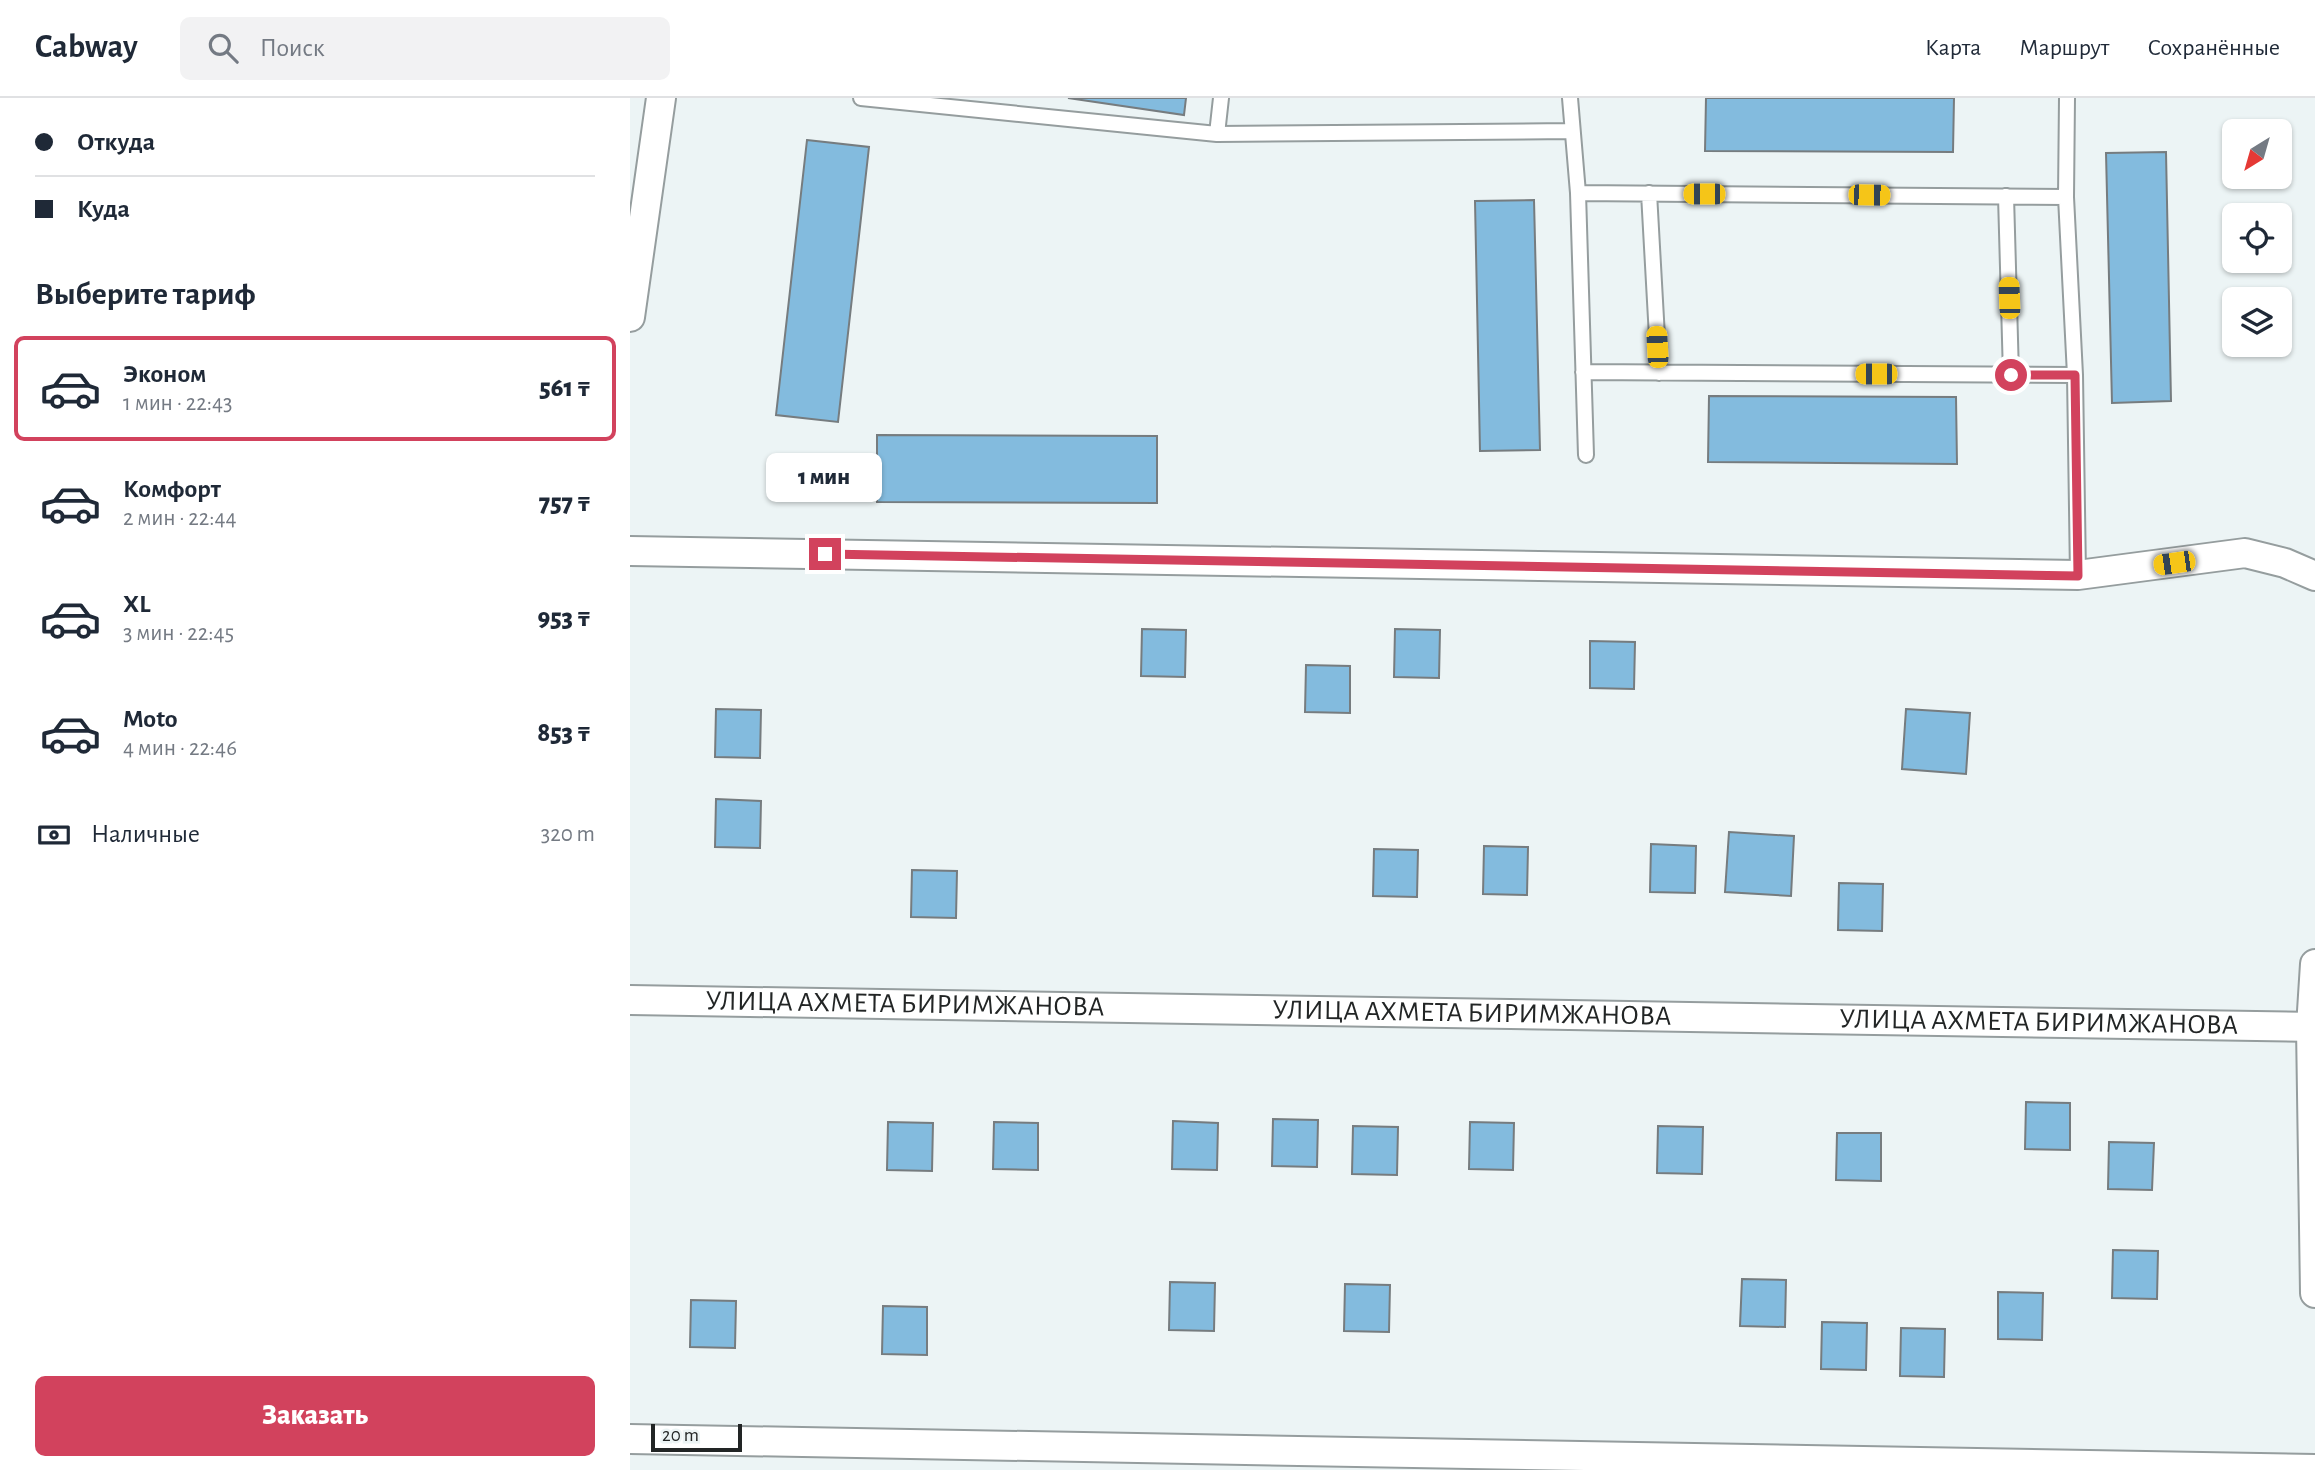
<!DOCTYPE html>
<html lang="ru">
<head>
<meta charset="utf-8">
<style>
	body { margin:0; font-family:"Alegreya Sans",sans-serif; background:#f2f2f3; color:#1f2937; height:100vh; display:flex; flex-direction:column; font-size:26px; white-space:nowrap }
	* { box-sizing:border-box; margin:0 }
	p { font-size:23px; color:#747a83 }
	.icon { flex:none; width:38px; height:38px; fill:none; stroke:currentColor; stroke-width:2; stroke-linecap:round; stroke-linejoin:round }
	.map { position:relative; flex:1; overflow:hidden }
	.sheet { display:flex; flex-direction:column; background:#fff; width:630px }
	.sheet>* { flex:none }
	.guide { display:grid; align-content:center; height:154px; padding:0 35px; background:#fff }
	.needle { width:46px; rotate:217deg }
	.controls { position:absolute; left:1592px; top:21px; display:grid; gap:14px }
	.controls a { display:grid; place-items:center; width:70px; height:70px; border-radius:10px; background:#fff; box-shadow:0 2px 5px #0004; font-size:35px }
	.scale { position:absolute; left:21px; bottom:18px; width:91px; box-sizing:border-box; padding-left:7px; border:4px solid #222525; border-top:0; font-size:19px; line-height:24px; white-space:nowrap; color:#222525; -webkit-text-stroke:5px #ecf4f5; paint-order:stroke }
	.end { position:absolute; width:32px; height:32px; margin:-16px; border:9px solid #d2425d; background:#fff; box-shadow:0 0 0 4px #fff }
	.from { border-radius:50% }
	.bubble { position:absolute; height:49px; border-radius:10px; background:#fff; box-shadow:0 2px 5px #0004; font-size:23px; font-weight:800; line-height:49px; text-align:center }
	.car { position:absolute; width:21px; height:42px; margin:-21px -10px; border-radius:9px; box-shadow:0 0 5px 2px #0007; background:linear-gradient(#f5c518 24%,#345 0 40%,#f5c518 0 76%,#345 0 86%,#f5c518 0) }
	.guide b { display:flex; align-items:center; gap:24px; height:66px; font-size:26px }
	.guide b+b { border-top:2px solid #e0e1e3 }
	.guide i { width:18px; height:18px; background:#1f2937 }
	ul { padding:0; list-style:none }
	li { display:flex; align-items:center; gap:21px; height:105px; margin:0 14px 10px; padding:0 21px; border:4px solid transparent; border-radius:10px }
	li div { flex:1 }
	li b { display:block; font-size:26px }
	li em { font-style:normal; font-weight:800 }
	li.on { border-color:#d2425d }
	li>.icon { width:63px; height:63px; stroke-width:1.5 }
	h2 { padding:0 35px; font-size:32px; line-height:84px }
	.pay { display:flex; align-items:center; gap:18px; height:77px; padding:0 35px; font-size:26px }
	.pay p { margin-inline-start:auto }
	.primary-button { display:flex; gap:14px; margin-top:auto; padding:14px 35px }
	.primary-button a { flex:1; height:80px; border-radius:10px; background:#d2425d; color:#fff; font-size:28px; font-weight:800; line-height:80px; text-align:center }
	header { display:flex; align-items:center; gap:42px; box-sizing:border-box; height:98px; padding:0 35px; background:#fff; border-bottom:2px solid #e0e1e3 }
	header strong { font-size:33px }
	nav { display:flex; gap:38px; margin-inline-start:auto; font-size:24px }
	.search { width:490px; height:63px; background:#f2f2f3; display:flex; align-items:center; gap:18px; box-sizing:border-box; padding:0 24px; border-radius:10px; color:#747a83; font-size:26px }
	main { display:flex; flex:1; min-height:0 }
	.map>svg:first-child { display:block }
	.building { fill:#83bbde; stroke:#767c7f; stroke-width:2 }
	.lines { fill:none; stroke-linecap:round; stroke-linejoin:round }
	.service-casing { stroke:#959d9e; stroke-width:18 }
	.minor-casing { stroke:#959d9e; stroke-width:32 }
	.service { stroke:#fff; stroke-width:14 }
	.minor { stroke:#fff; stroke-width:28 }
	.route { stroke:#d2425d; stroke-width:9 }
	.labels { text-anchor:middle; dominant-baseline:central; stroke-width:5; stroke-linejoin:round; paint-order:stroke }
	.street-label { font-size:28px; fill:#222525; stroke:#ecf4f5 }
</style>
</head>
<body>
<header>
<strong>Cabway</strong>
<div class="search"><svg class="icon" aria-label="search" viewBox="0 0 24 24"><circle cx="10" cy="10" r="6"/><path d="M15 15l6 6"/></svg>Поиск</div>
<nav><a>Карта</a><a>Маршрут</a><a>Сохранённые</a></nav>
</header>
<main>
<section class="sheet">
<div class="guide">
<b><i class="from"></i>Откуда</b>
<b><i></i>Куда</b>
</div>
<h2>Выберите тариф</h2>
<ul>
<li class="on"><svg class="icon" aria-label="car" viewBox="0 0 24 24"><path d="M5 17H2v-5l4-1 3-4h7l3 4 3 1v5h-3M9 17h6M6 11h13"/><circle cx="7" cy="17" r="2"/><circle cx="17" cy="17" r="2"/></svg><div><b>Эконом</b><p>1 мин · 22:43</p></div><em>561 ₸</em></li>
<li><svg class="icon" aria-label="car" viewBox="0 0 24 24"><path d="M5 17H2v-5l4-1 3-4h7l3 4 3 1v5h-3M9 17h6M6 11h13"/><circle cx="7" cy="17" r="2"/><circle cx="17" cy="17" r="2"/></svg><div><b>Комфорт</b><p>2 мин · 22:44</p></div><em>757 ₸</em></li>
<li><svg class="icon" aria-label="car" viewBox="0 0 24 24"><path d="M5 17H2v-5l4-1 3-4h7l3 4 3 1v5h-3M9 17h6M6 11h13"/><circle cx="7" cy="17" r="2"/><circle cx="17" cy="17" r="2"/></svg><div><b>XL</b><p>3 мин · 22:45</p></div><em>953 ₸</em></li>
<li><svg class="icon" aria-label="car" viewBox="0 0 24 24"><path d="M5 17H2v-5l4-1 3-4h7l3 4 3 1v5h-3M9 17h6M6 11h13"/><circle cx="7" cy="17" r="2"/><circle cx="17" cy="17" r="2"/></svg><div><b>Moto</b><p>4 мин · 22:46</p></div><em>853 ₸</em></li>
</ul>
<div class="pay"><svg class="icon" aria-label="cash" viewBox="0 0 24 24"><path d="M3 7h18v10H3z"/><circle cx="12" cy="12" r="2"/></svg>Наличные<p>320 m</p></div>
<div class="primary-button"><a>Заказать</a></div>
</section>
<div class="map">
<svg width="1685" height="1372" viewBox="0 0 1685 1372">
	<rect width="100%" height="100%" fill="#ecf4f5"/>
	<path class="building" d="M438 0H556L554 17Z
		M1076 0H1324L1323 54 1075 53Z
		M177 42 239 49 208 324 146 317Z
		M1536 54 1541 303 1482 305 1476 55Z
		M904 102 910 352 850 353 845 103Z
		M1079 298 1326 299 1327 366 1078 364Z
		M247 337 527 338V405L247 404Z
		M512 531 556 532 555 579 511 578Z
		M765 531 810 532 809 580 764 579Z
		M960 543 1005 544 1004 591 960 590Z
		M676 567 720 568V615L675 614Z
		M86 611 131 612 130 660 85 659Z
		M1276 611 1340 615 1336 676 1272 671Z
		M86 701 131 703 130 750 85 749Z
		M1099 734 1164 738 1161 798 1095 794Z
		M1021 746 1066 748 1065 795 1020 794Z
		M854 748 898 749 897 797 853 796Z
		M744 751 788 752 787 799 743 798Z
		M282 772 327 773 326 820 281 819Z
		M1209 785 1253 786 1252 833 1208 832Z
		M1396 1004 1440 1005V1052L1395 1051Z
		M643 1021 688 1022 687 1069 642 1068Z
		M543 1023 588 1025 587 1072 542 1071Z
		M258 1024 303 1025 302 1073 257 1072Z
		M364 1024 408 1025V1072L363 1071Z
		M840 1024 884 1025 883 1072 839 1071Z
		M723 1028 768 1029 767 1077 722 1076Z
		M1028 1028 1073 1029 1072 1076 1027 1075Z
		M1207 1035H1251V1083L1206 1082Z
		M1479 1044 1524 1045 1522 1092 1478 1091Z
		M1483 1152 1528 1153 1527 1201 1482 1200Z
		M1112 1181 1156 1182 1155 1229 1110 1228Z
		M540 1184 585 1185 584 1233 539 1232Z
		M715 1186 760 1187 759 1234 714 1233Z
		M1368 1194 1413 1195 1412 1242 1368 1241Z
		M61 1202 106 1203 105 1250 60 1249Z
		M253 1208 297 1209V1257L252 1256Z
		M1192 1224 1237 1225 1236 1272 1191 1271Z
		M1271 1230 1315 1231 1314 1279 1270 1278Z"/>
	<g class="lines">
		<g class="service-casing">
			<path id="service" d="M231 0 587 36 941 33
				M940 0 948 95 956 357
				M1437 0 1436 99 1445 277 1448 477
				M587 36 591 0
				M948 95 1436 99
				M1019 95 1029 275
				M1376 98 1381 277
				M953 274 1445 277"/>
		</g>
		<g class="minor-casing">
			<g id="minor">
				<path d="M0 219 31 0"/>
				<path d="M0 453 1448 477 1615 455 1655 465 1685 478"/>
				<path d="M1685 866 1681 929 1685 1195"/>
				<path id="s1" d="M0 902 1685 929"/>
				<path d="M0 1341 1685 1371"/>
			</g>
		</g>
		<use href="#service" class="service"/>
		<use href="#minor" class="minor"/>
	</g>
	<g class="lines">
		<path class="route" d="M195 456 1448 478 1445 277H1381"/>
	</g>
	<g class="labels">
		<g class="street-label">
			<text stroke="none"><textPath href="#s1" startOffset="275">УЛИЦА АХМЕТА БИРИМЖАНОВА</textPath></text>
			<text stroke="none"><textPath href="#s1" startOffset="842">УЛИЦА АХМЕТА БИРИМЖАНОВА</textPath></text>
			<text stroke="none"><textPath href="#s1" startOffset="1409">УЛИЦА АХМЕТА БИРИМЖАНОВА</textPath></text>
		</g>
	</g>
</svg>
<div class="controls">
<a><svg class="needle" viewBox="-14 -14 28 28"><path d="M0-13l5 13h-10z" fill="#e53935"/><path d="M0 13l5-13h-10z" fill="#747a83"/></svg></a>
<a><svg class="icon" aria-label="locate" viewBox="0 0 24 24"><circle cx="12" cy="12" r="6"/><path d="M12 2v4M12 18v4M2 12h4M18 12h4"/></svg></a>
<a><svg class="icon" aria-label="layers" viewBox="0 0 24 24"><path d="M12 4l9 5-9 5-9-5zM3 14l9 5 9-5"/></svg></a>
</div>
<div class="scale">20 m</div>
<i class="end from" style="left:1381px;top:277px"></i>
<i class="end" style="left:195px;top:456px"></i>
<div class="bubble" style="left:136px;top:355px;width:116px">1 мин</div>
<i class="car" style="left:1074px;top:96px;rotate:270deg"></i>
<i class="car" style="left:1239px;top:97px;rotate:91deg"></i>
<i class="car" style="left:1379px;top:200px;rotate:358deg"></i>
<i class="car" style="left:1027px;top:249px;rotate:357deg"></i>
<i class="car" style="left:1246px;top:276px;rotate:270deg"></i>
<i class="car" style="left:1544px;top:465px;rotate:262deg"></i>
</div>
</main>
</body>
</html>
